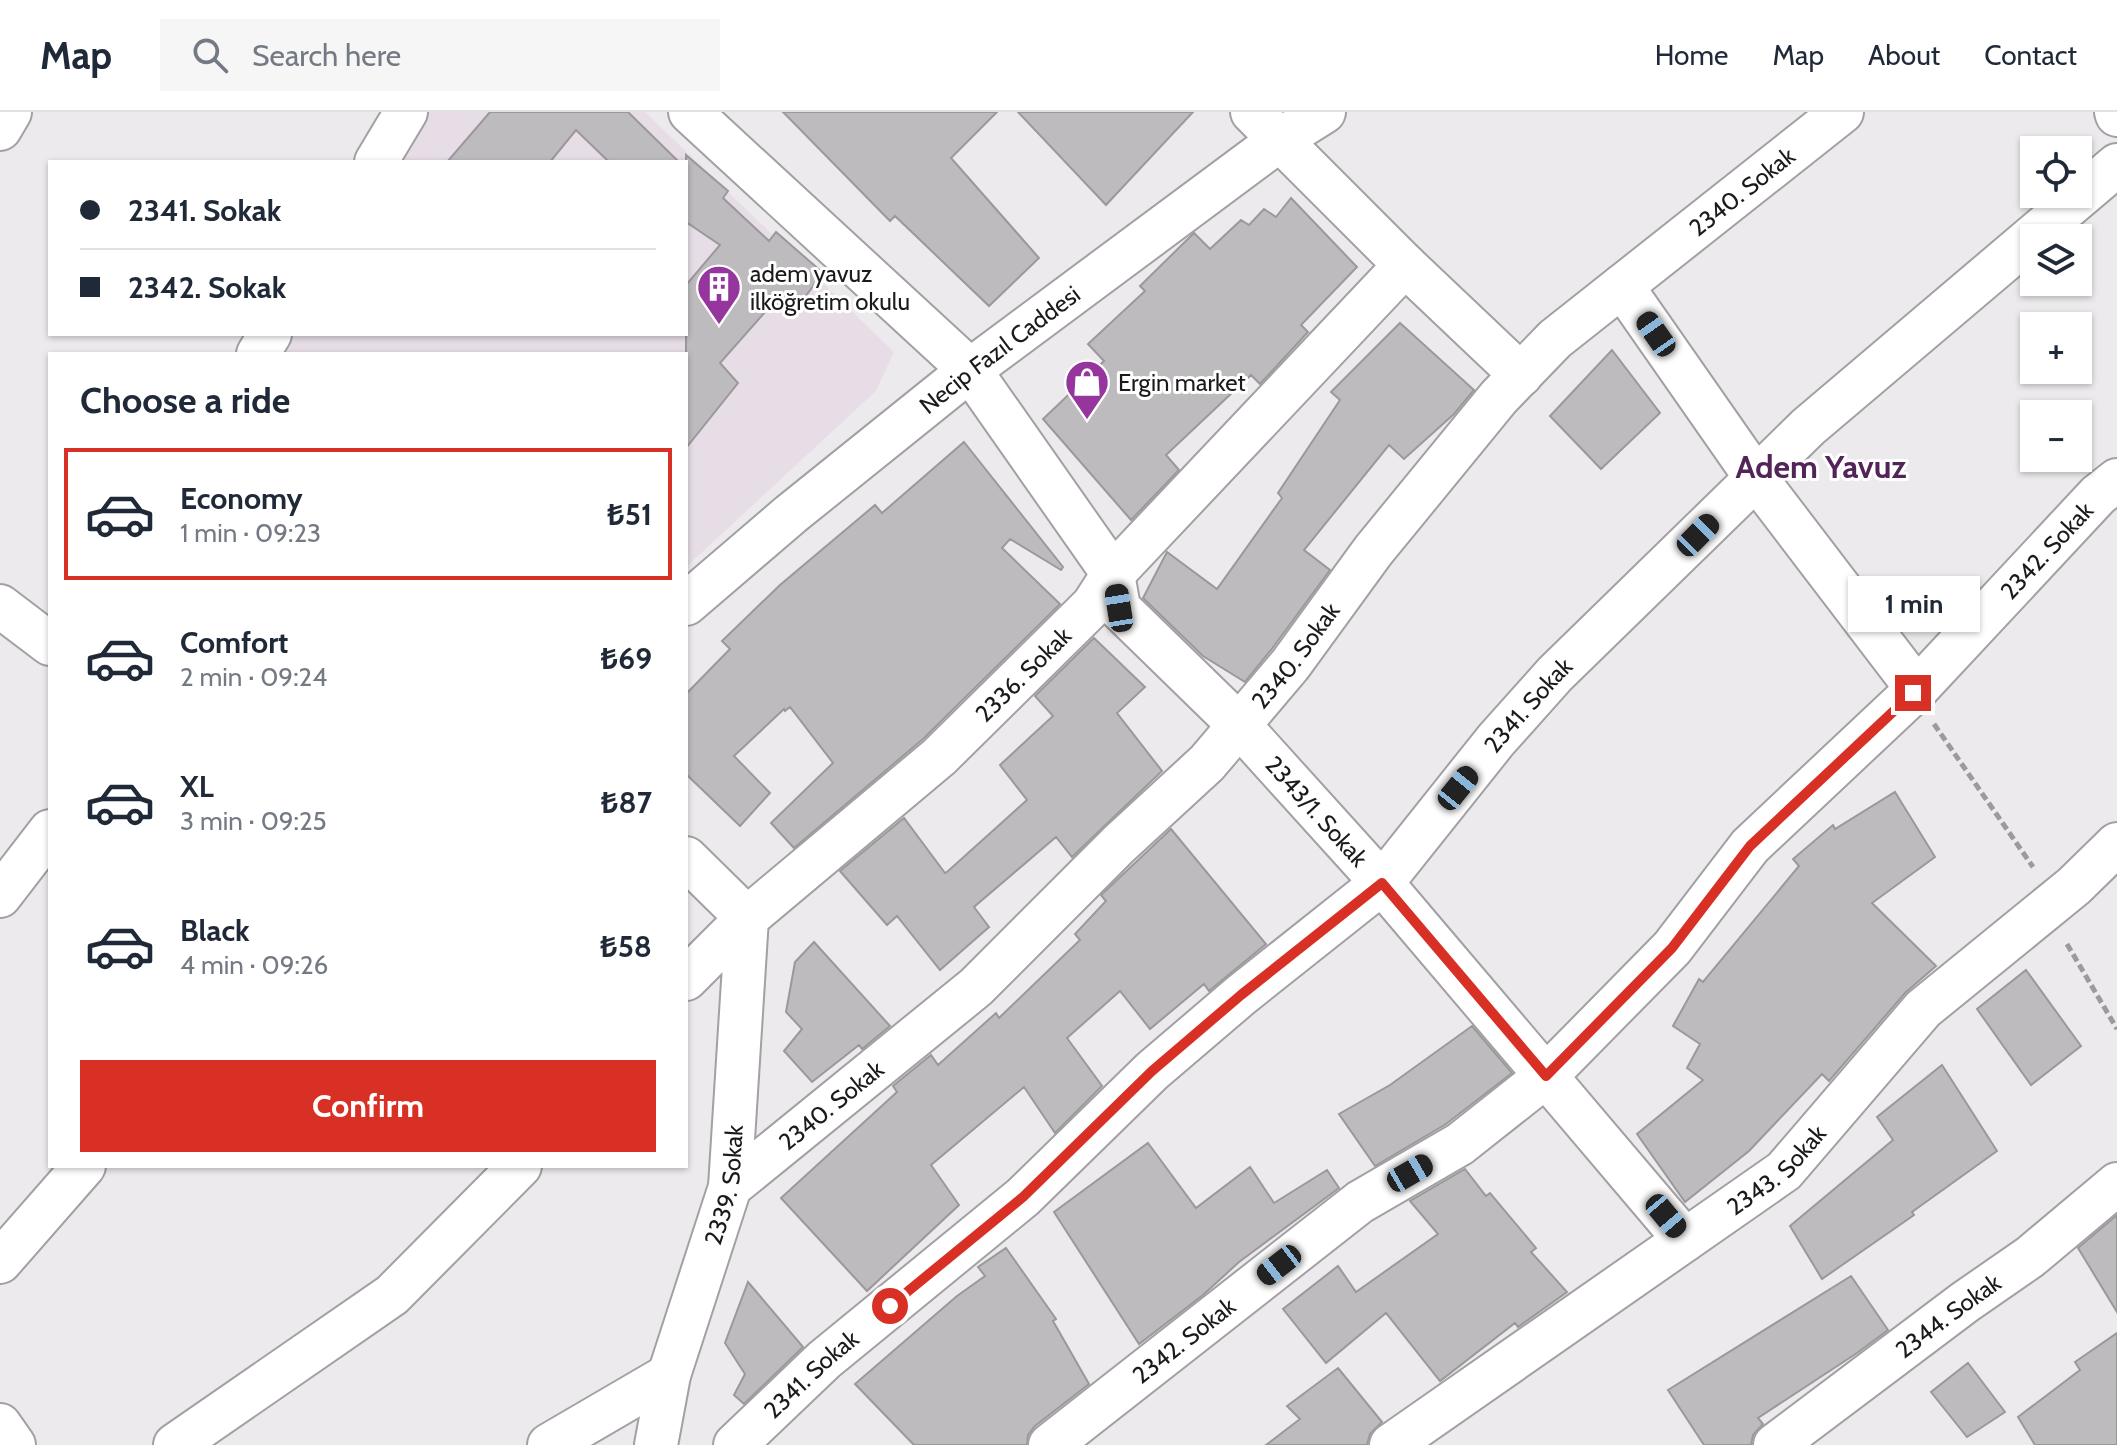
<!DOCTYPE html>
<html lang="en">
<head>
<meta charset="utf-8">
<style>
	body { margin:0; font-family:Cabin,sans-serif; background:#f6f6f7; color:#1f2937; height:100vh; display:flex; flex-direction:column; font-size:30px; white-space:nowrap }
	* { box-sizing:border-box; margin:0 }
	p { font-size:26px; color:#747a83 }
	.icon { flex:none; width:44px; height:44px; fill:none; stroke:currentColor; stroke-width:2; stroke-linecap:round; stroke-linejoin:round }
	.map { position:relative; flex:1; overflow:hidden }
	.sheet { position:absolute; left:48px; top:240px; width:640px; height:816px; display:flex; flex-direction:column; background:#fff; border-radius:0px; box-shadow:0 2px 6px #0004 }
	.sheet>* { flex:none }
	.top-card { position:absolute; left:48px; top:48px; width:640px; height:176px; border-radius:0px; box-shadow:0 2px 6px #0004; display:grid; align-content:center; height:176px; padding:0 32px; background:#fff }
	.controls { position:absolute; left:2020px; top:24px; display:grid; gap:16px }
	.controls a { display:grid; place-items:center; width:72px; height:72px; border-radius:0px; background:#fff; box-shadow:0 2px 6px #0004; font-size:40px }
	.end { position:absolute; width:36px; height:36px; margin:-18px; border:10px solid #d93025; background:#fff; box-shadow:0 0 0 4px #fff }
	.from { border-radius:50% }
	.bubble { position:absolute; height:56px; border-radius:0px; background:#fff; box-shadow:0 2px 6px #0004; font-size:26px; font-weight:800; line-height:56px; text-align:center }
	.car { position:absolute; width:24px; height:48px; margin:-24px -12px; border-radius:10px; box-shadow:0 0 6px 2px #0007; background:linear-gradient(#222 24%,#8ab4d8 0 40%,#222 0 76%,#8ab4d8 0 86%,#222 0) }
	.top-card b { display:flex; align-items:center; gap:28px; height:76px; font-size:30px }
	.top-card b+b { border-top:2px solid #e0e1e3 }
	.top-card i { width:20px; height:20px; background:#1f2937 }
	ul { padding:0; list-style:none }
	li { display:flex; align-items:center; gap:24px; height:132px; margin:0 16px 12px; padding:0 16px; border:4px solid transparent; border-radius:0px }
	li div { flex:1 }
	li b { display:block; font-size:30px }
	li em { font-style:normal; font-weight:800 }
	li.active { border-color:#d93025 }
	li>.icon { width:72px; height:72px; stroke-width:1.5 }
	h2 { padding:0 32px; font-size:36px; line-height:96px }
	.action { display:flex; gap:16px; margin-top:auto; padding:16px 32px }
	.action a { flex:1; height:92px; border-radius:0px; background:#d93025; color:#fff; font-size:32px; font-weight:800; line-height:92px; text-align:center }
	header { display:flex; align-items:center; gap:48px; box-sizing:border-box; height:112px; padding:0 40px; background:#fff; border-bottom:2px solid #e0e1e3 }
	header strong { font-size:38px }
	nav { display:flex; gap:44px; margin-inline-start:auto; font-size:28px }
	.search { width:560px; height:72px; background:#f6f6f7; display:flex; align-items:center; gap:20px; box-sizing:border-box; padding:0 28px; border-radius:0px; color:#747a83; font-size:30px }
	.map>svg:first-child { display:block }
	.built { fill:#e6dde6 }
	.building { fill:#bebbbe; stroke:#9b989b; stroke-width:2 }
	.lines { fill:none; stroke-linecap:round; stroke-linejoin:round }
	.street-casing { stroke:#a3a0a3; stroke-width:46 }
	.path { stroke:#9c9a9d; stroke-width:5; stroke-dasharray:8 4; stroke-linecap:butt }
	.street { stroke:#fff; stroke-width:42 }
	.route { stroke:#d93025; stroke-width:10 }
	.labels { text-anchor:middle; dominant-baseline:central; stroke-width:6; stroke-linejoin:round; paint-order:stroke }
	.street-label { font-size:24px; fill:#1b1a1b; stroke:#fff }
	.poi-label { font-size:24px; fill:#1b1a1b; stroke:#fff; text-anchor:start }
	.district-label { font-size:32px; font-weight:bold; fill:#532457; stroke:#fff }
</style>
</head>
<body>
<header>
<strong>Map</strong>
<div class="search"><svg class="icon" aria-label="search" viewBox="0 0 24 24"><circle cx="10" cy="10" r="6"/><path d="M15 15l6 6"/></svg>Search here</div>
<nav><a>Home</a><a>Map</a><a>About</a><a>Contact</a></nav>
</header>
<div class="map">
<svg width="2117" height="1333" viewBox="0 0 2117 1333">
	<rect width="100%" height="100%" fill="#edeaee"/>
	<path class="built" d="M418 0H645L894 240 876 279 686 455V242H276L288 222H686V50H389Z"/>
	<path class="building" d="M490 0H628L679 50H609L576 18 550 50H447Z
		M783 0H997L951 46 1039 146 989 194 895 104 890 109Z
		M1018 0H1193L1106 93Z
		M686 43 728 79 723 86 769 129 776 120 823 161 790 205 773 191 720 251 738 271 686 336V173L720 133 686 110Z
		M1291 86 1357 155 1301 213 1308 220 1260 272 1251 263 1166 343 1179 358 1131 408 1043 307 1104 249 1088 232 1145 179 1140 174 1194 121 1210 137 1241 108 1249 113 1264 97 1276 105Z
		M1400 211 1474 278 1454 302 1404 347 1389 333 1304 438 1330 458 1271 538 1245 570 1203 544 1143 486 1167 440 1217 477 1282 386 1278 381 1340 288 1331 280Z
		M1612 238 1660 301 1601 357 1550 304Z
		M964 330 1063 455 1061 458 1010 427 1002 436 1060 492 923 627 794 736 771 711 833 651 790 595 785 599 784 597 734 644 770 681 740 714 686 662V582L730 537 722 529 780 473 875 393 882 401Z
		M1094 526 1145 575 1117 601 1162 659 1072 745 1056 725 974 795 989 815 940 858 897 804 887 813 840 759 904 706 945 761 947 760 1027 688 1000 653 1053 604 1035 584Z
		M1895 680 1935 745 1872 791 1936 854 1905 881 1829 969 1822 962 1749 1039 1685 1090 1637 1022 1703 968 1687 956 1700 932 1673 914 1699 867 1703 870 1799 754 1793 747 1833 713 1835 717Z
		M1171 717 1266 832 1209 879 1204 872 1150 917 1120 879 1067 926 1102 974 1055 1021 1024 975 931 1053 959 1093 867 1179 781 1086 897 980 893 974 931 943 938 953 996 901 999 906 1080 828 1075 822 1106 789 1101 783Z
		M814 830 890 914 862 937 859 933 812 970 784 939 802 917 786 900 795 850Z
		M2026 858 2081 934 2031 973 1977 897Z
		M1472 914 1512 961 1446 1012 1375 1054 1339 1002 1390 973Z
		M1942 953 1997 1039 1912 1100 1914 1103 1822 1167 1790 1114 1893 1028 1877 1005Z
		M1148 1031 1196 1096 1250 1055 1274 1091 1327 1058 1339 1076 1239 1150 1203 1183 1139 1232 1054 1100Z
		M1465 1057 1486 1084 1490 1081 1536 1136 1531 1140 1567 1180 1518 1215 1515 1211 1440 1269 1386 1201 1326 1251 1283 1197 1338 1154 1356 1180 1438 1122 1410 1089Z
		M2117 1103V1200L2078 1136Z
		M1006 1136 1056 1207 1053 1209 1089 1272 1035 1314 1028 1323 1027 1333H914L855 1272 957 1184 985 1164 978 1155Z
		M1851 1164 1888 1218 1857 1241 1758 1306 1763 1312 1753 1323 1751 1333H1704L1668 1278Z
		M748 1170 803 1235 744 1292 734 1283 745 1262 725 1231Z
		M2117 1221V1333H2035L2018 1305 2080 1258 2075 1250Z
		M1968 1251 2005 1300 1967 1325 1931 1280Z
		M1338 1256 1382 1310 1370 1322 1367 1333H1266L1300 1307 1287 1294Z"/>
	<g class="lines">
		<g class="street-casing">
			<g id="street">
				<path id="s1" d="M690 0 970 258 1113 462 1119 496 1240 614 1382 771 1685 1128"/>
				<path d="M1252 0 1405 153 1521 263"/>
				<path d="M2116 0 2117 3"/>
				<path d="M0 17 10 0"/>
				<path d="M376 50 406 0"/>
				<path d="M1622 174 1756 366 1917 577"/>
				<path d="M258 242 270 222"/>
				<path id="s2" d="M686 492 791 402 970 258 1281 27 1324 0"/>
				<path d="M0 494 50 532"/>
				<path id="s3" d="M686 746 747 806 939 645 1093 493 1113 462 1405 153"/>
				<path d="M0 784 50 719"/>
				<path id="s4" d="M730 1075 976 875 1119 732 1207 651 1290 553 1373 439 1499 285 1555 227 1842 0"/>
				<path d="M0 1150 84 1054"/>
				<path d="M0 1313 14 1333"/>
				<path d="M175 1333 392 1183 520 1054"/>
				<path d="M549 1333 669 1263"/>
				<path id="s5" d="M656 1333 669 1263 730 1075 747 806 686 867"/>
				<path id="s6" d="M735 1333 824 1248 1023 1085 1152 959 1241 883 1382 771 1496 628 1555 562 1756 366 1808 315 2117 53"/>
				<path id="s7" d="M1050 1333 1360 1090 1460 1032 1546 964 1672 836 1750 734 1917 577 2098 383 2117 368"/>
				<path id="s8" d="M1391 1333 1784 1059 1923 897 2074 774 2117 732"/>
				<path id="s9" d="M1775 1333 1965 1190 2030 1145 2117 1072"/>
			</g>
		</g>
		<path class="path" d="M1934 612 2033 755
			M2067 832 2117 917"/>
		<use href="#street" class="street"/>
	</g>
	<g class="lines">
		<path class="route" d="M890 1194 1023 1085 1152 959 1241 883 1382 771 1546 964 1672 836 1750 734 1913 581"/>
	</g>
	<defs>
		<g id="building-pin" transform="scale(2.3)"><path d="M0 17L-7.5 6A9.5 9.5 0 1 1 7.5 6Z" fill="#95359d" stroke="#fff"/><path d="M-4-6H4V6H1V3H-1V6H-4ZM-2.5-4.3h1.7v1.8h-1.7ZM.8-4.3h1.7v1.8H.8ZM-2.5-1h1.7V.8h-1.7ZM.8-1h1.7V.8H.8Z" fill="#fff"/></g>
		<g id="shop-pin" transform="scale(2.3)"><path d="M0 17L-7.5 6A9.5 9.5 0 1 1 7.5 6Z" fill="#95359d" stroke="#fff"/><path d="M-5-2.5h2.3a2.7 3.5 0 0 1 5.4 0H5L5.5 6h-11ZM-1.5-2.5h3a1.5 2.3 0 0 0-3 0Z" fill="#fff"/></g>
	</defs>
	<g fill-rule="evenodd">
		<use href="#building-pin" x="719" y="175"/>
		<use href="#shop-pin" x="1087" y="270"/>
	</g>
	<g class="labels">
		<g class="street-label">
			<text stroke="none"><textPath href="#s4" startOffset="1426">2340. Sokak</textPath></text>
			<text stroke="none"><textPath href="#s2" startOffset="404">Necip Fazıl Caddesi</textPath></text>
			<text stroke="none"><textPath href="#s7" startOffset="1346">2342. Sokak</textPath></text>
			<text stroke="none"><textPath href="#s4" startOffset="778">2340. Sokak</textPath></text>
			<text stroke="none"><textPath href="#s3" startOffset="454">2336. Sokak</textPath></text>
			<text stroke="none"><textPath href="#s6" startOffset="1088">2341. Sokak</textPath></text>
			<text stroke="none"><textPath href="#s1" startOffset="948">2343/1. Sokak</textPath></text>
			<text stroke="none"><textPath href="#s4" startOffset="130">2340. Sokak</textPath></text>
			<text stroke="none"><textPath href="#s8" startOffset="474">2343. Sokak</textPath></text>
			<text stroke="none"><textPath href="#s5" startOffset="270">2339. Sokak</textPath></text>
			<text stroke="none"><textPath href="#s9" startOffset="216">2344. Sokak</textPath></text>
			<text stroke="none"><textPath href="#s7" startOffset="170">2342. Sokak</textPath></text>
			<text stroke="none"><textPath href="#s6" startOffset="104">2341. Sokak</textPath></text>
		</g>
		<g class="poi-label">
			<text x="750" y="161">adem yavuz<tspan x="750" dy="28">ilköğretim okulu</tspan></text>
			<text x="1118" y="270">Ergin market</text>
		</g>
		<g class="district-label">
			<text x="1821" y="354">Adem Yavuz</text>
		</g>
	</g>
</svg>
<div class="controls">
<a><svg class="icon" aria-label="locate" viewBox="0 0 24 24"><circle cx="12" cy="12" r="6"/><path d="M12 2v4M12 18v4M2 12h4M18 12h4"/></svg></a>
<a><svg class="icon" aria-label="layers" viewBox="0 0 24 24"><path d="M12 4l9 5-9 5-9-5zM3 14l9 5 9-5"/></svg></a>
<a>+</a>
<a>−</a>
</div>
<i class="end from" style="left:890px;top:1194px"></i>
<i class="end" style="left:1913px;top:581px"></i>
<div class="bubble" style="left:1848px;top:464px;width:132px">1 min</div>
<i class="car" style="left:1656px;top:222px;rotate:325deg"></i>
<i class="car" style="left:1698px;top:423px;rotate:45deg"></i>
<i class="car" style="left:1119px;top:496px;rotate:351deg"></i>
<i class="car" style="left:1458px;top:676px;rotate:39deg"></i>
<i class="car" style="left:1410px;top:1061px;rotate:60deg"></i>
<i class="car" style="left:1666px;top:1104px;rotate:140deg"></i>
<i class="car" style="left:1279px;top:1153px;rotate:232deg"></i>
<div class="top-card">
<b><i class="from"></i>2341. Sokak</b>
<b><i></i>2342. Sokak</b>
</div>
<section class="sheet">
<h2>Choose a ride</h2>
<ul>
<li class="active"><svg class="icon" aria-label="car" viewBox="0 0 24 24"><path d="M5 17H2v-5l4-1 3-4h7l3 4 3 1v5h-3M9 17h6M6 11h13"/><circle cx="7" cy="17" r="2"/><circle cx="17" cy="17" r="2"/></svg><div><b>Economy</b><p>1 min · 09:23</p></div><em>₺51</em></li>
<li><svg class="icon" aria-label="car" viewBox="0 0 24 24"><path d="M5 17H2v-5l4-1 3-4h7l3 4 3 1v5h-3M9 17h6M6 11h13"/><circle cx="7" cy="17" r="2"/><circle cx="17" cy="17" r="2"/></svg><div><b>Comfort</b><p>2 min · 09:24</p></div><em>₺69</em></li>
<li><svg class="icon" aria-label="car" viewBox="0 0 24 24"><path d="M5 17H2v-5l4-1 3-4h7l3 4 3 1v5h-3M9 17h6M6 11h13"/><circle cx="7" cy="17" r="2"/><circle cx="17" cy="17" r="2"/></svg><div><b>XL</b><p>3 min · 09:25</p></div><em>₺87</em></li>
<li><svg class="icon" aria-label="car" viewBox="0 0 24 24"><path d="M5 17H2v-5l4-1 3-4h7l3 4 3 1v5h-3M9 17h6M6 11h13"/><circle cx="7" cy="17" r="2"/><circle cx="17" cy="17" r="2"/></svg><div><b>Black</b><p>4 min · 09:26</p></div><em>₺58</em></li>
</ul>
<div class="action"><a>Confirm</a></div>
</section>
</div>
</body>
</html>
